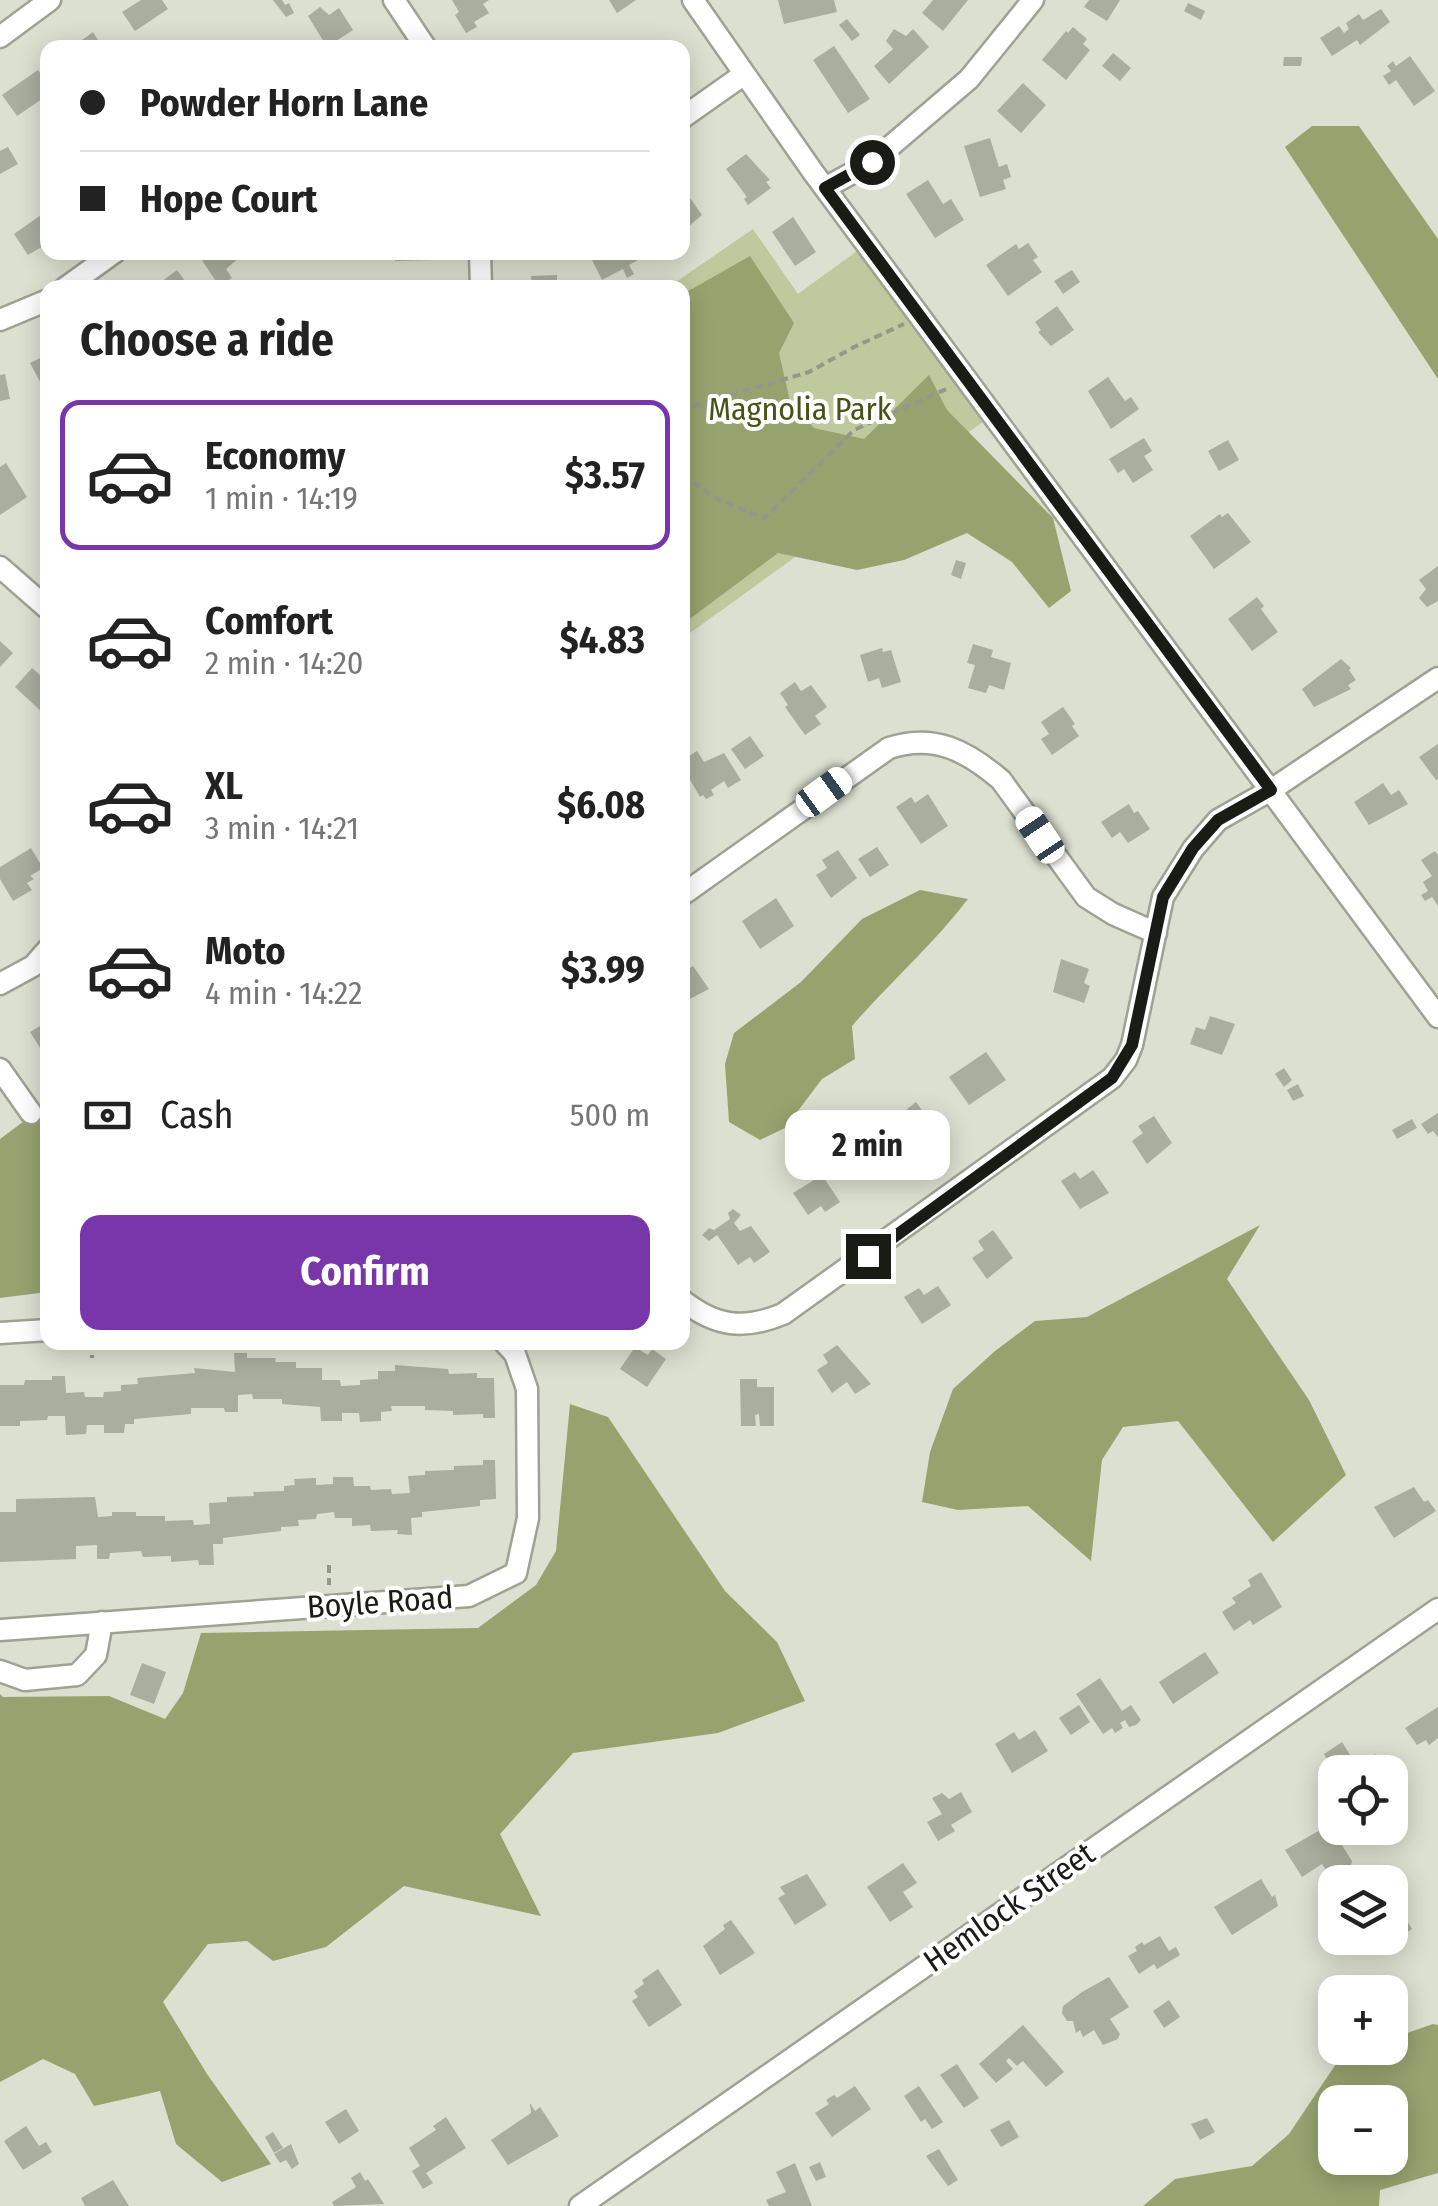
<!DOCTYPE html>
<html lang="en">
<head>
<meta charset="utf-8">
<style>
	body { margin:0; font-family:"Fira Sans Condensed",sans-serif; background:#f6f6f6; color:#222; height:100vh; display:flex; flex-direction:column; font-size:38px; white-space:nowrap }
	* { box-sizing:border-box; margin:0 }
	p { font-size:32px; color:#767676 }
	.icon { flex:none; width:55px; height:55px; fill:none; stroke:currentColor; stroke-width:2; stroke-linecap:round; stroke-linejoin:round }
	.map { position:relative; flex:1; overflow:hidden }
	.drawer { position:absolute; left:40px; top:280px; width:650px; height:1070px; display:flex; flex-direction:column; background:#fff; border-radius:20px; box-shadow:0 5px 25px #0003 }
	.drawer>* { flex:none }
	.guide { position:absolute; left:40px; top:40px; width:650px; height:220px; border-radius:20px; box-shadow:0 5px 25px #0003; display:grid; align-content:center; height:220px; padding:0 40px; background:#fff }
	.buttons { position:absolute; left:1318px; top:1755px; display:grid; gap:20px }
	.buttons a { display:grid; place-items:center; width:90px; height:90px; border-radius:20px; background:#fff; box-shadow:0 5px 25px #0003; font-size:50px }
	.end { position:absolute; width:45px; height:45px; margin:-22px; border:12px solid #191b15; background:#fff; box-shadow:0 0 0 5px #fff }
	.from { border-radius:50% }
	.bubble { position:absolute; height:70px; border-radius:20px; background:#fff; box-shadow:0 5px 25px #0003; font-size:32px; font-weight:700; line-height:70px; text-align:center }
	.car { position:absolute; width:30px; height:60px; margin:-30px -15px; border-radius:12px; box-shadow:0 0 8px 2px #0007; background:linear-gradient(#fff 24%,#345 0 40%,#fff 0 76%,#345 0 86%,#fff 0) }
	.guide b { display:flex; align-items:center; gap:35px; height:95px; font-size:38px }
	.guide b+b { border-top:2px solid #e0e0e0 }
	.guide i { width:25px; height:25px; background:#222 }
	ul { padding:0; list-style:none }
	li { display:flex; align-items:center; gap:30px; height:150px; margin:0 20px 15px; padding:0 20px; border:5px solid transparent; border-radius:20px }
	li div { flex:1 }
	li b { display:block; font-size:38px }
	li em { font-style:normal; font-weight:700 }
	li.on { border-color:#7936aa }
	li>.icon { width:90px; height:90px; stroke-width:1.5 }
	h2 { padding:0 40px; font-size:45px; line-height:120px }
	.pay { display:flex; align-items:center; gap:25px; height:110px; padding:0 40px; font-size:38px }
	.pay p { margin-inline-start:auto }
	.primary-button { display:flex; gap:20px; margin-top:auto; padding:20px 40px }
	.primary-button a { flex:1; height:115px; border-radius:20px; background:#7936aa; color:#fff; font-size:40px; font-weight:700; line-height:115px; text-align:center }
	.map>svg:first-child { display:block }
	.green { fill:#bec99d }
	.forest { fill:#97a36f; fill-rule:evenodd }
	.building { fill:#a9ae9e }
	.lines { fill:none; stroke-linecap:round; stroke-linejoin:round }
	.minor-casing { stroke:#9da292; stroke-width:25 }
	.path { stroke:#94978b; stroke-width:4; stroke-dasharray:8 5; stroke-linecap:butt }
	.minor { stroke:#fff; stroke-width:20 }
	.route { stroke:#191b15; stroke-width:12 }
	.labels { text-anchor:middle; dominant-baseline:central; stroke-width:8; stroke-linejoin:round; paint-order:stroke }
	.park-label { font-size:32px; fill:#465217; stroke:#fff }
	.street-label { font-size:32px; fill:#191b15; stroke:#fff }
</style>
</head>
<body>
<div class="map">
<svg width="1438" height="2206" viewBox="0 0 1438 2206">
	<rect width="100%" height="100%" fill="#dce0d0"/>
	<path class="green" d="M753 229 798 294 861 248 987 419 683 638 682 288H667Z"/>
	<path class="forest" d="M1312 126H1359L1438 239V379L1285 147Z
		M750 256 794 323 779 353 790 401 814 428 864 439 929 375 947 410 1053 518 1071 591 1049 608 1012 562 967 533 904 560 857 570 778 553 683 624V294Z
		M920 890 968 899C933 945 889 983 852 1026L855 1059 822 1079 785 1128 760 1140 729 1122 725 1064 734 1033 801 982 862 919Z
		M47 1104V1292L0 1298V1139Z
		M1260 1225 1227 1279 1309 1400 1346 1475 1273 1542 1178 1421 1123 1427 1102 1460 1091 1561 1028 1506 958 1510 922 1502 930 1452 953 1389 995 1351 1035 1321 1087 1317Z
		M570 1404 608 1417 725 1591 777 1642 805 1701 718 1733 573 1753 500 1834 541 1916 404 1886 326 1947 273 1961 247 1941 208 1944 163 2002 207 2074 271 2164 222 2182 176 2144 160 2091 94 2106 75 2074 43 2059 0 2082V1694L3 1697 109 1696 165 1719 183 1693 201 1633 478 1628 536 1585 556 1551Z
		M1433 2024 1438 2025V2173L1380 2190 1379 2206H1143L1175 2179 1252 2166 1289 2134 1342 2055 1365 2048H1390V2039ZM1390 2102V2158H1335V2102Z"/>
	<path class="building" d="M141 0H162L168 9 135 31 122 12Z
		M273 0H282L285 5 289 3 294 13 286 17Z
		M452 0H489L483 4 489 13 474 22 477 27 466 33 455 15 459 12Z
		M609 0H636L617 13Z
		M778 0H834L837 12 784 24Z
		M933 0H968L943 31 922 13Z
		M1089 0H1120L1107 21 1084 7Z
		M1188 3 1205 11 1201 20 1184 11Z
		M320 7 329 15 339 8 353 30 327 47 308 16Z
		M1381 9 1390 22 1360 45 1357 40 1332 56 1320 38 1339 26 1344 33 1349 29 1346 23 1359 14 1363 20Z
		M847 19 860 35 852 41 839 25Z
		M1073 27 1087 39 1083 44 1090 50 1066 80 1042 60 1066 31 1068 33Z
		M894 29 906 36 913 29 929 47 889 84 874 66 893 49 886 41Z
		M93 32 103 48H71Z
		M834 46 870 99 848 113 813 60Z
		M1113 53 1131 68 1120 81 1102 66Z
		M1410 56 1435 91 1414 106 1396 80 1389 85 1383 76 1391 71 1387 66 1393 61 1396 66Z
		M1284 57H1302L1301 66H1283Z
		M38 70 48 85V95L17 116 2 95Z
		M1023 83 1046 105 1021 133 997 111Z
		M990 138 999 167 1007 164 1011 177 1003 180 1006 189 980 197 964 146Z
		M8 147 18 164 0 174V151Z
		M746 154 770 180 766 182 771 188 748 205 744 199 747 197 726 169Z
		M928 180 943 204 951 199 964 220 935 238 906 194Z
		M688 195 702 215 682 232V198Z
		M48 210V243L28 255 14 234Z
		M793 217 816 252 795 266 772 232Z
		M1028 243 1038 257 1033 260 1042 272 1008 296 986 265 1016 244 1019 249Z
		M201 252H246L226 269 232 278 219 286 198 254Z
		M395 252H434V260L395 261Z
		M597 252H634L638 260 629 265 634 274 627 278 623 269 602 280 590 256Z
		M177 270 190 288H153Z
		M1072 270 1080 282 1063 294 1054 281Z
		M557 275V288H532L531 276Z
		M1057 306 1074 330 1051 346 1038 332 1041 330 1035 322Z
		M48 354V390L45 391 30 363Z
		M5 374 10 399 0 401V375Z
		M1108 377 1125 401 1131 397 1139 409 1111 429 1088 391Z
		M1144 438 1152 451 1144 456 1153 470 1133 483 1124 469 1118 473 1109 459Z
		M1228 440 1239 460 1219 471 1208 451Z
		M6 463 27 497 0 515V467Z
		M1228 513 1251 542 1214 569 1190 536 1220 514 1222 517Z
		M956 560 966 563 961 579 951 575Z
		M1438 566V601L1427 607 1419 598 1426 589 1419 580Z
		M1257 597 1264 606 1261 609 1278 632 1252 651 1228 619Z
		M0 641 13 653 0 667Z
		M973 644 993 650 991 657 1011 663 1004 690 989 685 986 693 968 688 975 665 967 663Z
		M882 648 883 652 891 650 901 682 882 688 879 678 868 682 860 655Z
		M1341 659 1351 668 1349 670 1356 680 1348 685 1351 689 1314 707 1302 689Z
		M32 668 48 682 45 715 15 687Z
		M795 682 801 691 811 685 827 707 815 716 821 724 805 735 785 707 788 705 780 693Z
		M1063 707 1075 724 1072 726 1079 736 1052 755 1041 739 1049 734 1041 722Z
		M750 736 764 756 745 769 731 749Z
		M1438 744V779L1436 780 1419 757Z
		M697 751 704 762 724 753 741 780 728 788 724 781 711 790 714 795 706 799 703 795 700 797 682 766V760Z
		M1383 783 1391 795 1399 790 1408 804 1369 825 1354 802Z
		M928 794 948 826 921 844 896 807 911 797 915 803Z
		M1129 804 1134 813 1138 811 1150 829 1128 843 1120 832 1112 838 1101 822Z
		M877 847 889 865 870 877 858 859Z
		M31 848 43 868 30 876 34 879 27 883 32 890 13 901 0 879V867Z
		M838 850 857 878 831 898 816 875 827 868 822 860Z
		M1435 851 1438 855V906L1432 897 1425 901 1421 895 1428 891 1423 882 1432 876 1421 860Z
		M776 898 794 926 760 949 742 921Z
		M1061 959 1089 969 1084 983 1090 986 1084 1003 1053 992Z
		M693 966 709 989 682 1003V973Z
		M1210 1016 1235 1024 1222 1055 1190 1044 1196 1027 1205 1030Z
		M48 1021V1053L45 1049 42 1051 30 1032Z
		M986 1052 1006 1080 969 1105 949 1077Z
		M1284 1068 1292 1080 1284 1087 1275 1074Z
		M1298 1084 1304 1096 1293 1101 1287 1090Z
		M916 1102 933 1125 922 1133 926 1139 910 1150 890 1123Z
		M1438 1113V1137L1433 1131 1428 1134 1421 1124Z
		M1154 1116 1172 1143 1147 1164 1132 1141 1143 1133 1138 1126Z
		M1412 1119 1417 1128 1397 1139 1392 1130Z
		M1093 1170 1109 1193 1080 1209 1061 1181 1075 1172 1080 1179Z
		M822 1175 840 1202 825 1212 821 1206 808 1215 793 1193Z
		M733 1209 741 1215 734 1223 740 1231 751 1226 770 1252 754 1263 750 1257 738 1265 717 1235 709 1241 702 1235 709 1228 714 1230 730 1219 728 1213Z
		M993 1230 1013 1258 987 1279 972 1258 984 1250 978 1241Z
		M938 1286 951 1305 922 1324 904 1297 919 1288 924 1295Z
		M837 1345 871 1384 855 1394 847 1382 832 1393 817 1370 828 1363 823 1355Z
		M635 1347 648 1355 652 1349 666 1359 647 1387 620 1369Z
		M234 1353H247V1358H276L275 1362H296V1368H322V1380H340L341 1386 360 1385V1380L378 1379V1371H395V1365L448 1369 449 1374 477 1373V1378H494L495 1418H483V1414L453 1415V1411L425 1410V1406H391L392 1411 381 1412V1421L360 1422 359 1413H342V1421H321L320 1407 282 1404V1399H253L252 1394 238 1395V1412H225L224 1408H191V1414L134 1419V1424H125L124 1433H104V1425H87L86 1434 66 1435 65 1416H48L47 1420 20 1421V1426H0V1385H24L25 1380H52V1376H65L66 1393 84 1392 85 1397H103L104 1392 121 1391V1385L138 1384 137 1378 195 1373 194 1368 235 1372Z
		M740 1379H757V1387H774V1426H760L759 1414 755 1415 756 1426H741Z
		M483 1460H495L496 1499 480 1500V1506L422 1512V1517L411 1518 412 1535 397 1534 398 1530 371 1531 370 1525 352 1526V1518H335L334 1512 317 1514 316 1519 298 1520 299 1526 281 1527V1531L223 1538V1544H213L214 1565H199L198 1560 171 1562V1556L143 1557 141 1551 110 1553 109 1559H97V1545L76 1546V1559L0 1562V1512H16V1499L95 1497 98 1517 112 1516V1512H136V1516H165V1521L193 1520 194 1525 210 1524 209 1503 227 1502V1497L254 1496 253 1492 284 1491V1486L295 1485 294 1479 316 1478V1485L333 1484V1477H353L354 1486H370L371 1490 391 1489 392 1494 410 1493 408 1476 425 1475V1471L454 1470V1466L483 1465Z
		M1414 1487 1424 1502 1428 1500 1436 1511 1394 1538 1374 1507Z
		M1261 1572 1282 1607 1253 1625 1250 1620 1234 1631 1222 1612 1236 1603 1232 1598 1251 1586 1248 1580Z
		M1205 1652 1219 1673 1173 1704 1159 1682Z
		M142 1663 166 1672 154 1704 130 1695Z
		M1100 1678 1122 1711 1131 1705 1141 1720 1136 1725 1129 1727 1125 1720 1120 1723 1123 1728 1115 1733 1112 1728 1103 1734 1076 1694Z
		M1079 1705 1090 1722 1071 1735 1059 1718Z
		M1438 1707V1738L1429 1745 1426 1740 1417 1745 1405 1728Z
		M1035 1730 1048 1751 1012 1773 995 1744 1014 1732 1019 1740Z
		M1342 1742 1357 1766 1375 1754 1386 1772 1336 1771 1329 1775 1322 1764 1328 1761 1324 1754Z
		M961 1792 972 1812 951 1825 955 1831 938 1841 927 1822 942 1814 932 1798 942 1793 949 1799Z
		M1329 1825 1352 1861 1351 1865 1329 1874 1322 1864 1302 1877 1285 1850Z
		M903 1863 917 1883 903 1892 913 1907 890 1922 867 1887Z
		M807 1874 827 1905 795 1925 778 1898 785 1894 780 1887Z
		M1261 1879 1272 1897 1275 1895 1278 1906 1232 1935 1214 1907Z
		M1402 1913 1412 1929 1398 1937 1390 1920Z
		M731 1920 755 1953 720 1975 703 1946 725 1929 723 1925Z
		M1160 1936 1169 1951 1176 1947 1180 1955 1157 1969 1154 1964 1139 1974 1128 1956 1137 1951 1135 1947 1142 1942 1144 1945Z
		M658 1969 682 2005 649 2027 632 2001 638 1997 634 1991 644 1984 642 1980Z
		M1109 1977 1129 2007 1110 2019 1120 2034 1118 2039 1103 2045 1094 2030 1083 2037 1080 2030 1076 2033 1073 2021H1067L1062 2013 1063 2006 1082 1992Z
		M1169 2000 1180 2017 1164 2028 1153 2011Z
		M1023 2025 1064 2072 1046 2087 1023 2061 1017 2066 1009 2058 1006 2061 1013 2069 996 2083 979 2064Z
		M957 2064 979 2098 964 2108 940 2075Z
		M855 2086 871 2109 832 2137 815 2113 829 2104 826 2100 834 2095 837 2098Z
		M919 2086 943 2122 932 2129 925 2119 921 2122 904 2096Z
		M530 2103 535 2111 540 2107 559 2136 508 2165 491 2140 531 2113Z
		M346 2109 359 2131 339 2144 325 2122Z
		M446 2117 466 2148 426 2173 433 2183 423 2189 412 2171 420 2166 409 2148 436 2130 433 2126Z
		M1207 2118 1215 2132 1200 2140 1191 2124Z
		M1009 2120 1019 2137 1001 2147 990 2130Z
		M26 2126 39 2146 46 2142 52 2152 23 2170 4 2141Z
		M273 2132 283 2148 274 2153 265 2137Z
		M291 2144 299 2164 292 2169 286 2160 280 2163 274 2154Z
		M939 2149 958 2180 948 2186 926 2156Z
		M820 2162 826 2177 816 2181 809 2167Z
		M795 2163 812 2206H769L766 2200 786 2192 776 2172Z
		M360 2172 365 2181 368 2179 384 2204 334 2206 332 2202 356 2187 351 2178Z
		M113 2180 129 2206H85L81 2198Z"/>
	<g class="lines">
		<g class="minor-casing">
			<path id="minor" d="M394 0 426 48
				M693 0 813 172 1438 1017
				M0 37 50 0
				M682 118 743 75
				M825 188 872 162 969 79 1033 0
				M480 252 481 288
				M65 288 115 252
				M0 320 48 300
				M0 567 48 609
				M682 895 889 748C934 733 967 751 1001 780L1086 897 1113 914 1156 933
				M0 984 33 966 48 949
				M0 1069 31 1113
				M682 1300C716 1327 744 1330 783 1314L1112 1078 1126 1060 1132 1045 1163 897 1193 849 1218 820 1271 790 1438 678
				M0 1333 48 1330
				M0 1630 469 1596 516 1573 528 1518 527 1389 515 1354 504 1342
				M0 1671 25 1680 77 1675 96 1655 102 1622
				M580 2206 1438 1609"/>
		</g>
		<path class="path" d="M682 413 690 407 809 372 854 347 904 324
			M682 475 719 500 765 518 854 430 951 387
			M92 1342V1358
			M329 1565V1585"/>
		<use href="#minor" class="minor"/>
	</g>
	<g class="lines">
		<path class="route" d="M868 1256 1112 1078 1132 1045 1163 897 1193 848 1218 820 1271 790 825 188 872 162"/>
	</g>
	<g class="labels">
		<g class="park-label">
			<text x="800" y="409">Magnolia Park</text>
		</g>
		<g class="street-label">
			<text transform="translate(380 1602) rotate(-4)">Boyle Road</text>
			<text transform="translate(1009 1907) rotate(-35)">Hemlock Street</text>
		</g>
	</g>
</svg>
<div class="buttons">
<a><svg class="icon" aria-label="locate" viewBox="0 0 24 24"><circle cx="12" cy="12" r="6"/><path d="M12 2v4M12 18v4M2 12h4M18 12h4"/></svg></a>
<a><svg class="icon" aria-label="layers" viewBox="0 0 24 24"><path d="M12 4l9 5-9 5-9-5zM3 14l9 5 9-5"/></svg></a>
<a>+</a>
<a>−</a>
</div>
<i class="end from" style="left:872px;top:162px"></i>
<i class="end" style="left:868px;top:1256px"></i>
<div class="bubble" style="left:785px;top:1110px;width:165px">2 min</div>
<i class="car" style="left:824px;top:792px;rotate:54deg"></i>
<i class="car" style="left:1040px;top:835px;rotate:326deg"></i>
<div class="guide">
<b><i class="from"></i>Powder Horn Lane</b>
<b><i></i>Hope Court</b>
</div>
<section class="drawer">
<h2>Choose a ride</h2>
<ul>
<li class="on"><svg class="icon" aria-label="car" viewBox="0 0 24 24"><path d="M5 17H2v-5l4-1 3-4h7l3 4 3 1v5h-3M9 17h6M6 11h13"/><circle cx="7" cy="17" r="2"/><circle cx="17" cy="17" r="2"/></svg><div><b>Economy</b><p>1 min · 14:19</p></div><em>$3.57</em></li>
<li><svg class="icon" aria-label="car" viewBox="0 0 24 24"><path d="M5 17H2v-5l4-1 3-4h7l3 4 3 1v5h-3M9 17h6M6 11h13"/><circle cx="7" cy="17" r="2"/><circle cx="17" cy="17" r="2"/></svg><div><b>Comfort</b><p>2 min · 14:20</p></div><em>$4.83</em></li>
<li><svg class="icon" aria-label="car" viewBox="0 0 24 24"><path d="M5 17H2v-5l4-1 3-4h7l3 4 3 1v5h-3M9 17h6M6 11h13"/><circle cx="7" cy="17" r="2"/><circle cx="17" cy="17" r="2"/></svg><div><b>XL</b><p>3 min · 14:21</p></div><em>$6.08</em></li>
<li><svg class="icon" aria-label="car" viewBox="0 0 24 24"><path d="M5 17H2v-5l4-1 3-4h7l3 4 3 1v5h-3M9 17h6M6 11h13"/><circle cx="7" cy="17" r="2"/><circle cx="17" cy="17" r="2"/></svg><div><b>Moto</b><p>4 min · 14:22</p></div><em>$3.99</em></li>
</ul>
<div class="pay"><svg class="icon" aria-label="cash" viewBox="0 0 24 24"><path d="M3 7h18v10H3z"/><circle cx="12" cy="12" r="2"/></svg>Cash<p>500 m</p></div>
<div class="primary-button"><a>Confirm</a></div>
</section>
</div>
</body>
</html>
